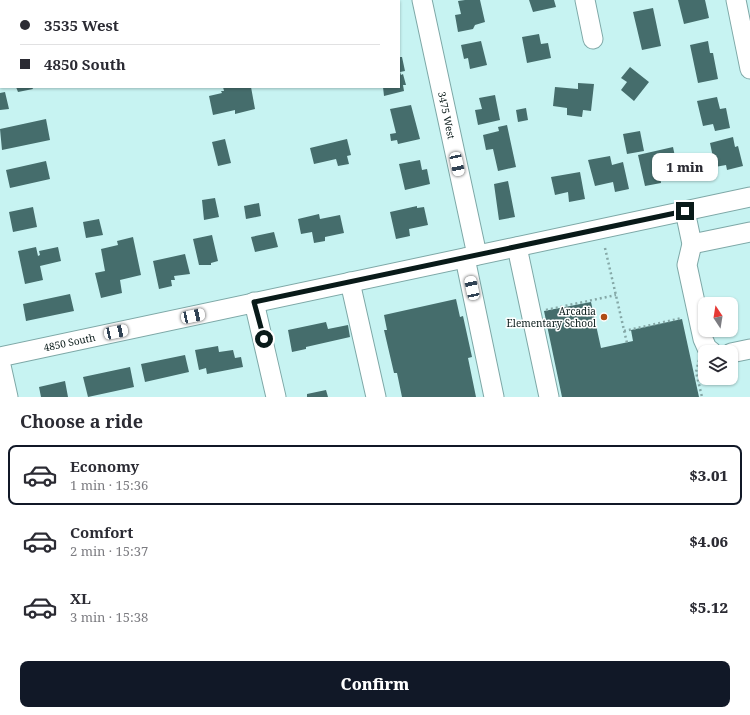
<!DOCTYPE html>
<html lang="en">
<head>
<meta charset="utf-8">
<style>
	body { margin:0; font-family:"Noto Serif",serif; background:#f2f2f3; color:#2b2b33; height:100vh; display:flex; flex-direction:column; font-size:15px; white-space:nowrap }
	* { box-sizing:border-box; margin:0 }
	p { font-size:13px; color:#7c7c81 }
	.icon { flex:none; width:22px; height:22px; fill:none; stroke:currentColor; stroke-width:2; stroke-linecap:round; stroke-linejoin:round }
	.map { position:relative; height:397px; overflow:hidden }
	.details { display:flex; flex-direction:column; background:#fff; flex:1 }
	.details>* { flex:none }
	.top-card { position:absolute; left:0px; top:0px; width:400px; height:88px; box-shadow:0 1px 3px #0004; display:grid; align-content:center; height:88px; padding:0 20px; background:#fff }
	.needle { width:26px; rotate:348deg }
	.tools { position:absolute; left:698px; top:297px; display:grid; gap:8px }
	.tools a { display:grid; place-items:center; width:40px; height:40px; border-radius:8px; background:#fff; box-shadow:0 1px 3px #0004; font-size:20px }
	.end { position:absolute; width:18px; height:18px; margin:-9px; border:5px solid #091a19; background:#fff; box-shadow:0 0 0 2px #fff }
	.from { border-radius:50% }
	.bubble { position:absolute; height:28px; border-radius:8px; background:#fff; box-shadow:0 1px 3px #0004; font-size:13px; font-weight:800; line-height:28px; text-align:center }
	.car { position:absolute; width:12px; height:24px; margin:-12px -6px; border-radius:5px; box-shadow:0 0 3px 1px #0007; background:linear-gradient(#fff 24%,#345 0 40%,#fff 0 76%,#345 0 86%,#fff 0) }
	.top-card b { display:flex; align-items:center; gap:14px; height:38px; font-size:15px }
	.top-card b+b { border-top:1px solid #e1e1e2 }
	.top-card i { width:10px; height:10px; background:#2b2b33 }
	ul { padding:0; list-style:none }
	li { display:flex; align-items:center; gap:12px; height:60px; margin:0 8px 6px; padding:0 12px; border:2px solid transparent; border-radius:8px }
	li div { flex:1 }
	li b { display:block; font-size:15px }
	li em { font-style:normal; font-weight:800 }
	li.current { border-color:#111827 }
	li>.icon { width:36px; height:36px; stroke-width:1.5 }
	h2 { padding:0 20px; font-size:18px; line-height:48px }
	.button { display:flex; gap:8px; margin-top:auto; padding:8px 20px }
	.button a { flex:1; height:46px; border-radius:8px; background:#111827; color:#fff; font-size:16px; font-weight:800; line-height:46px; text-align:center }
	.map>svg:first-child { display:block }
	.building { fill:#456d6c }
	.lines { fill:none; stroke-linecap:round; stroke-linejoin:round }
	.minor-casing { stroke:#7ea8a7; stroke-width:21 }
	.path { stroke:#85a8a7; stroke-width:2.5; stroke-dasharray:2 3; stroke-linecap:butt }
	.minor { stroke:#fff; stroke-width:19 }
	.route { stroke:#091a19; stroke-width:5 }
	.poi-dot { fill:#af4c15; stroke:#fff; stroke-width:1.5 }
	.labels { text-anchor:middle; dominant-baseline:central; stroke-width:3; stroke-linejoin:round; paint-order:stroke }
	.street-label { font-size:10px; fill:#091a19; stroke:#fff }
	.poi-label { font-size:10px; fill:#091a19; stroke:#fff; text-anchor:end }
</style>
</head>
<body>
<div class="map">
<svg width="750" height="397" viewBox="0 0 750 397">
	<rect width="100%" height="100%" fill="#c7f3f2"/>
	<path class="building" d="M465 0H480L485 22 475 25 473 29 458 32 455 15 461 14 458 1Z
		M529 0H554L556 7 533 12Z
		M678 0H705L709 18 684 24Z
		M653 8 661 46 642 50 633 12Z
		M539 34 541 44 548 43 551 58 527 63 522 37Z
		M481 41 487 65 470 69 468 58 464 59 461 45Z
		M708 41 710 53H713L718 79 698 83 690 45Z
		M399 57H402L405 71 400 72 401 75 403 74 406 85H403L404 91 384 96 383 87H399Z
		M630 67 649 82 634 101 621 90 627 82 621 78Z
		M578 83 594 84 591 111 583 110 582 117 567 115V108L553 106 555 87 578 89Z
		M16 87H32L33 89 18 92Z
		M223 87H251L255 109 235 114V110L213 115 209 96 222 93 221 91H224Z
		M5 92 9 109 0 110V93Z
		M495 95 500 120 478 125 475 110 482 109 479 98Z
		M717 97 720 109 726 108 730 128 715 131 713 124 703 126 697 101Z
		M411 105 420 139 398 144 397 140 391 141 390 134 396 133 390 109Z
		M526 108 528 120 518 122 516 110Z
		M46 119 50 140 2 150 0 129Z
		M507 125 516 167 498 171 493 149 486 150 483 135 499 131 498 127Z
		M640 131 644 151 627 154 623 134Z
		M733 137 735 147 738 146 743 166 727 170 726 165 715 167 710 143Z
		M225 139 231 163 218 166 212 142Z
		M347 139 351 155 347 156 349 164 338 166 336 159 314 164 310 148Z
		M673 147 678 171 660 175 661 183 645 186 638 155Z
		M610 156 612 165 623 162 629 189 615 192 613 182 595 186 588 160Z
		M420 160 422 170 427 169 430 184 405 190 399 164Z
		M46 161 50 179 10 188 6 170Z
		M580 172 585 199 569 202 568 192 555 195 551 177Z
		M508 181 515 217 499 220 494 184Z
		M215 198 219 217 204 220 202 200Z
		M259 203 261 216 246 219 244 206Z
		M417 206V208L424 207 428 225 409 229 410 236 396 239 390 212Z
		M33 207 37 227 13 232 9 212Z
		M319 214 320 219 340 215 344 233 325 237V241L314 243 312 232 301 234 298 219Z
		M99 219 103 235 86 238 83 222Z
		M274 232 278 247 255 252 251 237Z
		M212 235 218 261 211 263V265H199L193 239Z
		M133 237 141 275 120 280 122 293 101 298 95 273 105 271 101 249 118 245 117 241Z
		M36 247 38 256 40 255 39 251 58 247 61 261 40 266 43 280 25 284 18 251Z
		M185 254 190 274 174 276 175 280H171L172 286 159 289 153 261Z
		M70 294 74 311 26 321 23 304Z
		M456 299 460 317 463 316 472 357 468 358 476 397H402L397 373H394L384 330H387L384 315Z
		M591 302 601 348 633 341 631 330 682 319 699 397H562L544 311Z
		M326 322 328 329 348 325 350 337 306 347V349L292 352 288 330Z
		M218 346 219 352 233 350 235 358 241 357 243 367 207 374 206 368 199 370 195 350Z
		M185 355 189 372 145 382 141 364Z
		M130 367 134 387 88 397 83 377Z
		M65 381 68 397H41L39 387Z
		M326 390 328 397H307V394Z"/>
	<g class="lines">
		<g class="minor-casing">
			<g id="minor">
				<path id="s1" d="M422 0 477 255"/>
				<path d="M585 0 593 39"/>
				<path d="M736 0 750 69"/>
				<path d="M685 211 692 244 687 265 703 339 707 348 712 352"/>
				<path d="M692 244 750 232"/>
				<path d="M517 247 549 397"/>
				<path d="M465 258 494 397"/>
				<path d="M350 282 376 397"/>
				<path d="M254 302 276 397"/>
				<path d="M731 353 750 349"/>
				<path id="s2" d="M0 357 750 197"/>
				<path d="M0 361 8 397"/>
			</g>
		</g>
		<path class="path" d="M605 248 627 343
			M546 310 616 295
			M624 331 682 318
			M699 360 696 372 702 397"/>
		<use href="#minor" class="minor"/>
	</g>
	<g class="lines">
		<path class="route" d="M264 339 254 302 685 211"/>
	</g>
	<circle class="poi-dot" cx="604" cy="317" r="4"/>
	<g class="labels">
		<g class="street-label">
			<text stroke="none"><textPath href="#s1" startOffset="118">3475 West</textPath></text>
			<text stroke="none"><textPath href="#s2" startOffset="71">4850 South</textPath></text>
		</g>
		<g class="poi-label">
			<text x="596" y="311">Arcadia<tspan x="596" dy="12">Elementary School</tspan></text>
		</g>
	</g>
</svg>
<div class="tools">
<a><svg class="needle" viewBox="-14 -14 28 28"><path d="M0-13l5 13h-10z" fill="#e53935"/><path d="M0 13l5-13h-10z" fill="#7c7c81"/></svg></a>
<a><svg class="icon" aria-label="layers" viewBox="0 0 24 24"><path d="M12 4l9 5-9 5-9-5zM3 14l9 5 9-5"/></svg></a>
</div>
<i class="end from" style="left:264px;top:339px"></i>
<i class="end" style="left:685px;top:211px"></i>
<div class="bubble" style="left:652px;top:153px;width:66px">1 min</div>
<i class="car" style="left:457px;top:164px;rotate:168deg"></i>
<i class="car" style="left:472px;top:288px;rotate:348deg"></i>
<i class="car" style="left:193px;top:316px;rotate:78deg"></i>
<i class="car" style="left:116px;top:332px;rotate:78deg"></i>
<div class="top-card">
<b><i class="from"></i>3535 West</b>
<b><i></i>4850 South</b>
</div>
</div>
<section class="details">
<h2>Choose a ride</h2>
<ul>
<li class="current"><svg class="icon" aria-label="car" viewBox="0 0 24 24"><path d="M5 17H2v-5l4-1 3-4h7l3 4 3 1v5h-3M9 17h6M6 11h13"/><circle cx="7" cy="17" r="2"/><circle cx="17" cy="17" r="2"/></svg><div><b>Economy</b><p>1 min · 15:36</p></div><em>$3.01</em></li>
<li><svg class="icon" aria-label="car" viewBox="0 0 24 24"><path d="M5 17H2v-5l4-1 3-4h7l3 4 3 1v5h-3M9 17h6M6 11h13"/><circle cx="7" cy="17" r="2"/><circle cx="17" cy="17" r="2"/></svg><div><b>Comfort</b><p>2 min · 15:37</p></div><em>$4.06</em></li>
<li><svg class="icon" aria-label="car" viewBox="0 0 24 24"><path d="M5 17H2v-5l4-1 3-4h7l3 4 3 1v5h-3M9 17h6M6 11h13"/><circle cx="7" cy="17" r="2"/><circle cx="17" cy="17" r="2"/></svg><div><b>XL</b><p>3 min · 15:38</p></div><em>$5.12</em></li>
</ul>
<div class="button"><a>Confirm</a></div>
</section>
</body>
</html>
